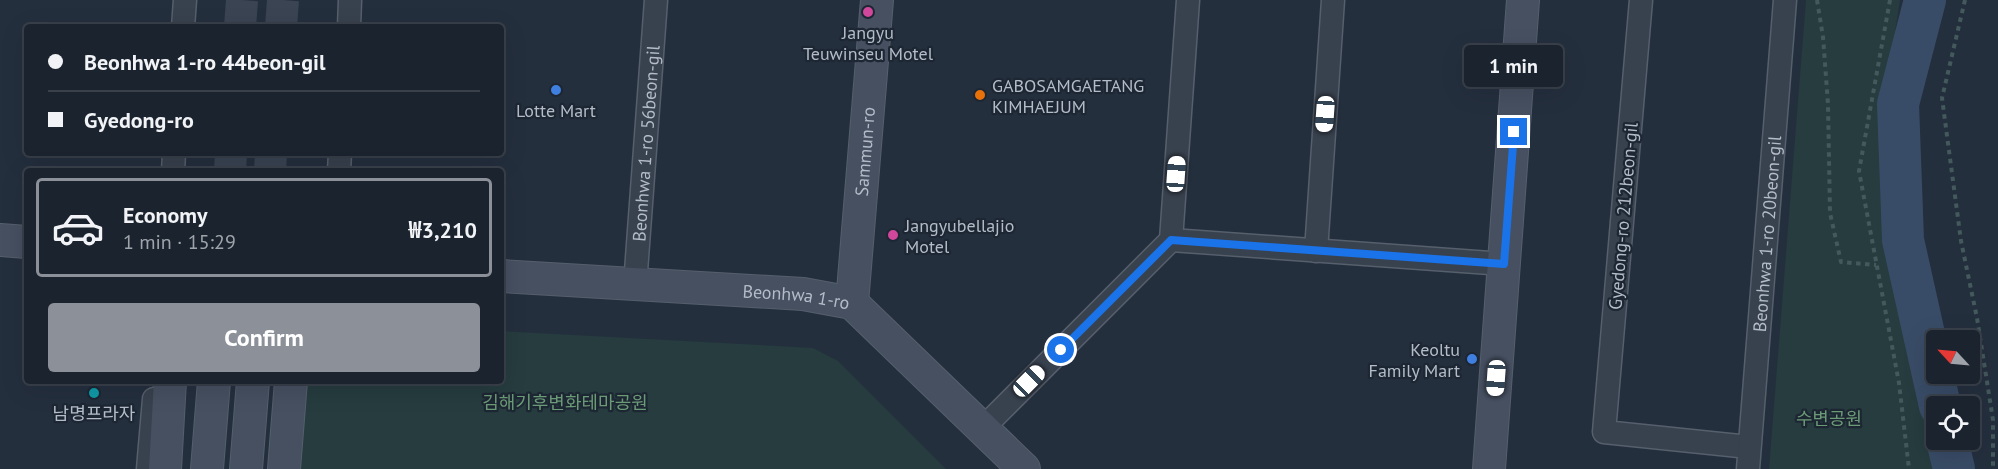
<!DOCTYPE html>
<html lang="en">
<head>
<meta charset="utf-8">
<style>
	body { margin:0; font-family:"PT Sans","Noto Sans KR",sans-serif; background:#282f3a; color:#f1f3f6; height:100vh; display:flex; flex-direction:column; font-size:22px; white-space:nowrap }
	* { box-sizing:border-box; margin:0 }
	p { font-size:20px; color:#a0a4aa }
	.icon { flex:none; width:33px; height:33px; fill:none; stroke:currentColor; stroke-width:2; stroke-linecap:round; stroke-linejoin:round }
	.map { position:relative; flex:1; overflow:hidden }
	.side { position:absolute; left:24px; top:168px; width:480px; height:216px; display:flex; flex-direction:column; background:#1b232e; border-radius:6px; box-shadow:0 6px 24px #0002,0 0 0 2px #39404a }
	.side>* { flex:none }
	.guide { position:absolute; left:24px; top:24px; width:480px; height:132px; border-radius:6px; box-shadow:0 6px 24px #0002,0 0 0 2px #39404a; display:grid; align-content:center; height:132px; padding:0 24px; background:#1b232e }
	.needle { width:39px; rotate:296deg }
	.fabs { position:absolute; left:1926px; top:330px; display:grid; gap:12px }
	.fabs a { display:grid; place-items:center; width:54px; height:54px; border-radius:6px; background:#1b232e; box-shadow:0 6px 24px #0002,0 0 0 2px #39404a; font-size:30px }
	.end { position:absolute; width:27px; height:27px; margin:-14px; border:8px solid #1a73e8; background:#fff; box-shadow:0 0 0 3px #fff }
	.from { border-radius:50% }
	.bubble { position:absolute; height:42px; border-radius:6px; background:#1b232e; box-shadow:0 6px 24px #0002,0 0 0 2px #39404a; font-size:20px; font-weight:700; line-height:42px; text-align:center }
	.car { position:absolute; width:18px; height:36px; margin:-18px -9px; border-radius:8px; box-shadow:0 0 4px 2px #0007; background:linear-gradient(#fff 24%,#345 0 40%,#fff 0 76%,#345 0 86%,#fff 0) }
	.guide b { display:flex; align-items:center; gap:21px; height:57px; font-size:22px }
	.guide b+b { border-top:2px solid #39404a }
	.guide i { width:15px; height:15px; background:#f1f3f6 }
	ul { padding:10px 0 0; list-style:none }
	li { display:flex; align-items:center; gap:18px; height:99px; margin:0 12px 9px; padding:0 12px; border:3px solid transparent; border-radius:6px }
	li div { flex:1 }
	li b { display:block; font-size:22px }
	li em { font-style:normal; font-weight:700 }
	li.current { border-color:#8c9099 }
	li>.icon { width:54px; height:54px; stroke-width:1.5 }
	.cta { display:flex; gap:12px; margin-top:auto; padding:12px 24px }
	.cta a { flex:1; height:69px; border-radius:6px; background:#8c9099; color:#fff; font-size:24px; font-weight:700; line-height:69px; text-align:center }
	.map>svg:first-child { display:block }
	.green { fill:#263c3f }
	.lines { fill:none; stroke-linecap:round; stroke-linejoin:round }
	.river { stroke:#394c67; stroke-width:42 }
	.secondary-tunnel { stroke:#3a4453; stroke-width:32; stroke-dasharray:32 16; stroke-linecap:butt }
	.street-casing { stroke:#565f6c; stroke-width:25 }
	.secondary-casing { stroke:#565f6c; stroke-width:34 }
	.path { stroke:#44595c; stroke-width:4; stroke-dasharray:4.5 4.5; stroke-linecap:butt }
	.street { stroke:#38414e; stroke-width:22 }
	.secondary { stroke:#465061; stroke-width:32 }
	.route { stroke:#1a73e8; stroke-width:8 }
	.hotel-dot { fill:#d1479c; stroke:#1d2633; stroke-width:2 }
	.shop-dot { fill:#3f7fe0; stroke:#1d2633; stroke-width:2 }
	.food-dot { fill:#e8710a; stroke:#1d2633; stroke-width:2 }
	.culture-dot { fill:#0f9aa8; stroke:#1d2633; stroke-width:2 }
	.labels { text-anchor:middle; dominant-baseline:central; stroke-width:4.5; stroke-linejoin:round; paint-order:stroke }
	.poi-label { font-size:18px; fill:#b4bcc9; stroke:#1d2633 }
	.street-label { font-size:18px; fill:#b4bcc9; stroke:#1d2633 }
	.park-label { font-size:18px; fill:#6b9a76; stroke:#1d2633 }
</style>
</head>
<body>
<div class="map">
<svg width="1998" height="469" viewBox="0 0 1998 469">
	<rect width="100%" height="100%" fill="#242f3e"/>
	<path class="green" d="M1806 0H1900L1881 123 1892 216 1930 429 1933 469H1769Z
		M501 331 813 348 838 361 946 469H300L305 381H501Z"/>
	<g class="lines">
		<path class="river" d="M1925 0 1898 104 1903 240 1940 406
			M1947 440 1954 469"/>
		<path class="secondary-tunnel" d="M240 27 242 0
			M281 27 283 0
			M230 171 231 153
			M270 171 271 153"/>
		<g class="street-casing">
			<g id="street">
				<path d="M1641 0 1604 432 1749 447"/>
				<path d="M183 27 185 0"/>
				<path d="M349 27 350 0"/>
				<path d="M173 171 174 153"/>
				<path d="M339 171 340 153"/>
				<path d="M1171 240 1504 264"/>
				<path d="M1316 251 1333 0"/>
				<path id="s1" d="M635 285 656 0"/>
				<path d="M982 429 1171 240 1188 0"/>
				<path d="M148 469 154 399"/>
				<path id="s2" d="M1748 469 1785 0"/>
			</g>
		</g>
		<g class="secondary-casing">
			<g id="secondary">
				<path d="M0 240 27 242"/>
				<path id="s3" d="M501 276 803 294 852 303 1024 469"/>
				<path id="s4" d="M852 303 877 0"/>
				<path d="M165 469 170 381"/>
				<path d="M207 469 214 381"/>
				<path d="M246 469 253 381"/>
				<path d="M284 469 291 381"/>
				<path d="M1489 469 1523 0"/>
			</g>
		</g>
		<path class="path" d="M1817 0 1823 37 1828 104 1830 213 1841 262 1876 265
			M1890 0 1859 171 1899 383 1909 469
			M1965 0 1942 98 1961 241 1977 318 1993 420V469
			M259 27 260 20"/>
		<use href="#street" class="street"/>
		<use href="#secondary" class="secondary"/>
	</g>
	<g class="lines">
		<path class="route" d="M1061 350 1171 240 1504 264 1514 132"/>
	</g>
	<g class="hotel-dot">
		<circle cx="868" cy="12" r="6"/>
		<circle cx="893" cy="235" r="6"/>
	</g>
	<g class="shop-dot">
		<circle cx="556" cy="90" r="6"/>
		<circle cx="1472" cy="359" r="6"/>
	</g>
	<circle class="food-dot" cx="980" cy="95" r="6"/>
	<circle class="culture-dot" cx="94" cy="393" r="6"/>
	<g class="labels">
		<g class="poi-label">
			<text x="868" y="32">Jangyu<tspan x="868" dy="21">Teuwinseu Motel</tspan></text>
			<text x="992" y="85" text-anchor="start">GABOSAMGAETANG<tspan x="992" dy="21">KIMHAEJUM</tspan></text>
			<text x="556" y="110">Lotte Mart</text>
			<text x="905" y="225" text-anchor="start">Jangyubellajio<tspan x="905" dy="21">Motel</tspan></text>
			<text x="1460" y="349" text-anchor="end">Keoltu<tspan x="1460" dy="21">Family Mart</tspan></text>
			<text x="94" y="413">남명프라자</text>
		</g>
		<g class="street-label">
			<text stroke="none"><textPath href="#s1" startOffset="142">Beonhwa 1-ro 56beon-gil</textPath></text>
			<text stroke="none"><textPath href="#s4" startOffset="152">Sammun-ro</textPath></text>
			<text transform="translate(1623 216) rotate(-85)">Gyedong-ro 212beon-gil</text>
			<text stroke="none"><textPath href="#s2" startOffset="236">Beonhwa 1-ro 20beon-gil</textPath></text>
			<text stroke="none"><textPath href="#s3" startOffset="296">Beonhwa 1-ro</textPath></text>
		</g>
		<g class="park-label">
			<text x="565" y="402">김해기후변화테마공원</text>
			<text x="1829" y="418">수변공원</text>
		</g>
	</g>
</svg>
<div class="fabs">
<a><svg class="needle" viewBox="-14 -14 28 28"><path d="M0-13l5 13h-10z" fill="#e53935"/><path d="M0 13l5-13h-10z" fill="#a0a4aa"/></svg></a>
<a><svg class="icon" aria-label="locate" viewBox="0 0 24 24"><circle cx="12" cy="12" r="6"/><path d="M12 2v4M12 18v4M2 12h4M18 12h4"/></svg></a>
</div>
<i class="end from" style="left:1061px;top:350px"></i>
<i class="end" style="left:1514px;top:132px"></i>
<div class="bubble" style="left:1464px;top:45px;width:99px">1 min</div>
<i class="car" style="left:1325px;top:114px;rotate:184deg"></i>
<i class="car" style="left:1176px;top:174px;rotate:4deg"></i>
<i class="car" style="left:1496px;top:378px;rotate:184deg"></i>
<i class="car" style="left:1029px;top:381px;rotate:45deg"></i>
<div class="guide">
<b><i class="from"></i>Beonhwa 1-ro 44beon-gil</b>
<b><i></i>Gyedong-ro</b>
</div>
<section class="side">
<ul>
<li class="current"><svg class="icon" aria-label="car" viewBox="0 0 24 24"><path d="M5 17H2v-5l4-1 3-4h7l3 4 3 1v5h-3M9 17h6M6 11h13"/><circle cx="7" cy="17" r="2"/><circle cx="17" cy="17" r="2"/></svg><div><b>Economy</b><p>1 min · 15:29</p></div><em>₩3,210</em></li>
</ul>
<div class="cta"><a>Confirm</a></div>
</section>
</div>
</body>
</html>
